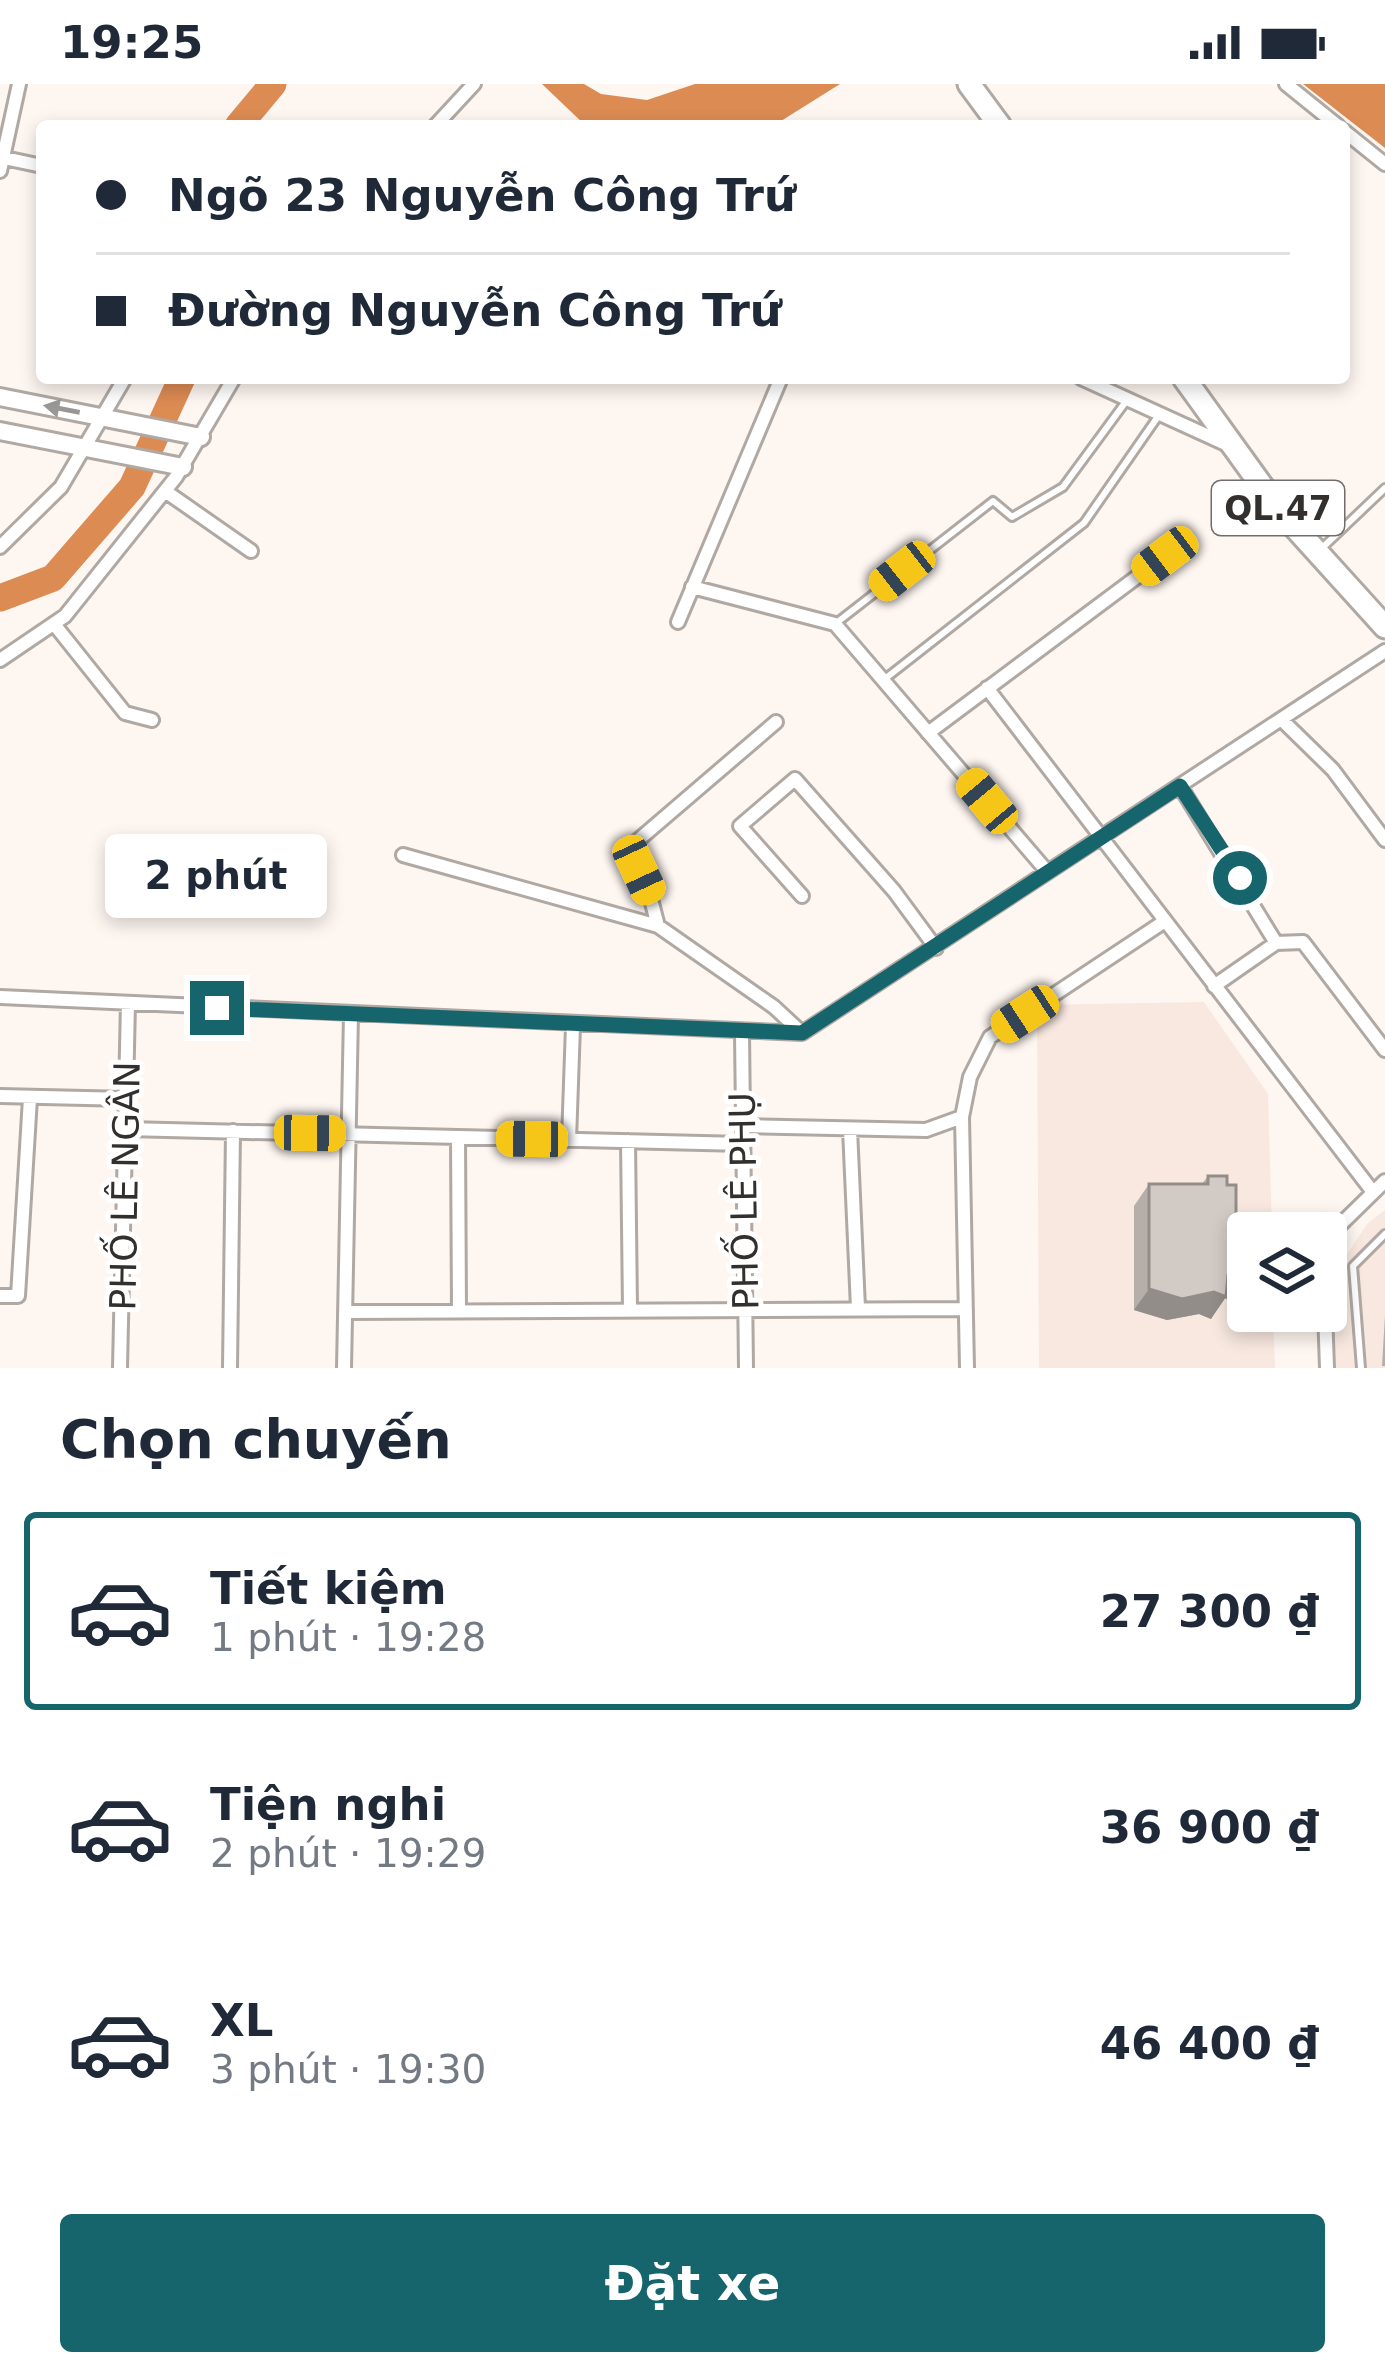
<!DOCTYPE html>
<html lang="vi">
<head>
<meta charset="utf-8">
<style>
	body { margin:0; font-family:"DejaVu Sans",sans-serif; background:#f6f6f7; color:#1f2937; height:100vh; display:flex; flex-direction:column; font-size:45px; white-space:nowrap }
	* { box-sizing:border-box; margin:0 }
	p { font-size:39px; color:#747a83 }
	.icon { flex:none; width:66px; height:66px; fill:none; stroke:currentColor; stroke-width:2; stroke-linecap:round; stroke-linejoin:round }
	.map { position:relative; height:1284px; overflow:hidden }
	.panel { display:flex; flex-direction:column; background:#fff; flex:1 }
	.panel>* { flex:none }
	.top-card { position:absolute; left:36px; top:36px; width:1314px; height:264px; border-radius:12px; box-shadow:0 6px 18px #0003; display:grid; align-content:center; height:264px; padding:0 60px; background:#fff }
	.tools { position:absolute; left:1227px; top:1128px; display:grid; gap:24px }
	.tools a { display:grid; place-items:center; width:120px; height:120px; border-radius:12px; background:#fff; box-shadow:0 6px 18px #0003; font-size:60px }
	.end { position:absolute; width:54px; height:54px; margin:-27px; border:15px solid #17656c; background:#fff; box-shadow:0 0 0 6px #fff }
	.from { border-radius:50% }
	.bubble { position:absolute; height:84px; border-radius:12px; background:#fff; box-shadow:0 6px 18px #0003; font-size:39px; font-weight:700; line-height:84px; text-align:center }
	.car { position:absolute; width:36px; height:72px; margin:-36px -18px; border-radius:15px; box-shadow:0 0 9px 3px #0007; background:linear-gradient(#f5c518 24%,#345 0 40%,#f5c518 0 76%,#345 0 86%,#f5c518 0) }
	.top-card b { display:flex; align-items:center; gap:42px; height:114px; font-size:45px }
	.top-card b+b { border-top:3px solid #e0e1e3 }
	.top-card i { width:30px; height:30px; background:#1f2937 }
	ul { padding:0; list-style:none }
	li { display:flex; align-items:center; gap:36px; height:198px; margin:0 24px 18px; padding:0 36px; border:6px solid transparent; border-radius:12px }
	li div { flex:1 }
	li b { display:block; font-size:45px }
	li em { font-style:normal; font-weight:700 }
	li.selected { border-color:#17656c }
	li>.icon { width:108px; height:108px; stroke-width:1.5 }
	h2 { padding:0 60px; font-size:54px; line-height:144px }
	.primary-button { display:flex; gap:24px; margin-top:auto; padding:24px 60px }
	.primary-button a { flex:1; height:138px; border-radius:12px; background:#17656c; color:#fff; font-size:48px; font-weight:700; line-height:138px; text-align:center }
	.status { display:flex; justify-content:space-between; align-items:center; height:84px; padding:0 60px; background:#fff; direction:ltr }
	.status svg { height:33px; fill:currentColor }
	.map>svg:first-child { display:block }
	.built { fill:#f8e8df }
	.water { fill:#dc8b53 }
	.lines { fill:none; stroke-linecap:round; stroke-linejoin:round }
	.river { stroke:#dc8b53; stroke-width:27 }
	.service-casing { stroke:#b0a8a3; stroke-width:12 }
	.minor-casing { stroke:#b0a8a3; stroke-width:18 }
	.tertiary-casing { stroke:#b0a8a3; stroke-width:22 }
	.trunk-casing { stroke:#b0a8a3; stroke-width:27 }
	.service { stroke:#fff; stroke-width:6 }
	.minor { stroke:#fff; stroke-width:12 }
	.tertiary { stroke:#fff; stroke-width:16 }
	.trunk { stroke:#fff; stroke-width:21 }
	.wall { fill:#b5aea9 }
	.shaded-wall { fill:#938d8a }
	.building { fill:#d2cac5; stroke:#938d8a; stroke-width:3 }
	.oneway { fill:#989796 }
	.route { stroke:#17656c; stroke-width:15 }
	.labels { text-anchor:middle; dominant-baseline:central; stroke-width:10; stroke-linejoin:round; paint-order:stroke }
	.shield { fill:#fff; stroke:#706d6c; stroke-width:3 }
	.shield-label { font-size:33px; font-weight:bold; fill:#322f2d }
	.street-label { font-size:36px; fill:#322f2d; stroke:#fff }
</style>
</head>
<body>
<div class="status"><b>19:25</b><svg viewBox="0 0 49 12"><path d="M0 12V9h3v3zM5 12V6h3v6zM10 12V3h3v9zM15 12V0h3v12zM26 1h20v11H26zM47 4h2v5h-2z"/></svg></div>
<div class="map">
<svg width="1385" height="1284" viewBox="0 0 1385 1284">
	<rect width="100%" height="100%" fill="#fef6f1"/>
	<path class="built" d="M1204 918 1268 1010 1272 1149H1248V1227H1273L1275 1284H1039L1037 921Z
		M1385 1126V1284H1333L1332 1193 1367 1140Z"/>
	<path class="water" d="M542 0H584L601 10 647 16 695 0H840L773 42H586Z
		M1303 0H1385V64Z"/>
	<g class="lines">
		<path class="river" d="M238 42 273 0
			M0 514 53 494 132 403 182 294"/>
		<g class="service-casing">
			<path id="service" d="M1320 466 1385 404
				M835 540 993 417 1012 433 1063 403 1127 316
				M886 594 1084 439 1159 331
				M1238 1164 1248 1165
				M1361 1284 1353 1182 1385 1150"/>
		</g>
		<g class="minor-casing">
			<path id="minor" d="M1286 0 1338 42
				M435 42 474 0
				M1344 47 1385 80
				M0 73 42 82
				M0 87 19 0
				M1081 294 1228 361
				M165 407 251 467
				M0 463 61 403 125 294
				M692 503 835 540 1045 785
				M678 538 781 294
				M54 540 125 629 152 636
				M0 576 65 532 176 393 234 294
				M987 604 1373 1108
				M1284 638 1333 686 1385 756
				M928 649 1165 472
				M1180 702 1276 859
				M403 771 658 842 774 923 802 949
				M802 812 740 742 795 695 894 807 936 864
				M658 842 636 758 776 638
				M1214 902 1276 859 1303 858 1385 966
				M0 913 802 949 1385 567
				M742 950 746 1284
				M0 1012 128 1015
				M962 1033 967 1284
				M743 1042 926 1046 962 1033 970 993 990 953 1165 837
				M127 1045 743 1060
				M850 1045 858 1224
				M458 1053 459 1226
				M569 1056 573 942
				M628 1057 630 1225
				M1326 1179 1337 1144 1385 1097
				M0 1212H18L30 1014
				M1325 1227 1327 1284
				M345 1228 966 1225
				M120 1284 128 919
				M230 1284 233 1047
				M344 1284 351 930"/>
		</g>
		<g class="tertiary-casing">
			<path id="tertiary" d="M0 313 201 353
				M0 347 183 383"/>
		</g>
		<g class="trunk-casing">
			<path id="trunk" d="M969 0 1000 42
				M1184 294 1280 427 1385 543"/>
		</g>
		<use href="#service" class="service"/>
		<use href="#minor" class="minor"/>
		<use href="#tertiary" class="tertiary"/>
		<use href="#trunk" class="trunk"/>
	</g>
	<path class="wall" d="M1208 1092 1236 1191 1211 1235 1199 1230 1167 1236 1134 1226V1122L1149 1100H1202Z
		M1385 1231V1282H1382Z"/>
	<path class="shaded-wall" d="M1228 1191H1236L1221 1211 1226 1213 1211 1235 1199 1230 1167 1236 1134 1226 1149 1205Z"/>
	<path class="building" d="M1208 1092H1227V1101H1236V1191H1228L1226 1213 1214 1208 1182 1215 1149 1205V1100H1208Z"/>
	<defs><path id="oneway-solid" d="M-6-.8H1V-3.2L6.5 0L1 3.2V.8H-6Z" transform="scale(3)"/></defs>
	<use class="oneway" href="#oneway-solid" transform="translate(62 325) rotate(-169)"/>
	<g class="lines">
		<path class="route" d="M217 924 802 949 1180 702 1240 794"/>
	</g>
	<g class="labels">
		<rect class="shield" x="1212" y="397" width="132" height="54" rx="9"/>
		<g class="shield-label">
			<text x="1278" y="424">QL.47</text>
		</g>
		<g class="street-label">
			<text transform="translate(125 1102) rotate(-89)">PHỐ LÊ NGÂN</text>
			<text transform="translate(744 1117) rotate(-91)">PHỐ LÊ PHỤ</text>
		</g>
	</g>
</svg>
<div class="tools">
<a><svg class="icon" aria-label="layers" viewBox="0 0 24 24"><path d="M12 4l9 5-9 5-9-5zM3 14l9 5 9-5"/></svg></a>
</div>
<i class="end from" style="left:1240px;top:794px"></i>
<i class="end" style="left:217px;top:924px"></i>
<div class="bubble" style="left:105px;top:750px;width:222px">2 phút</div>
<i class="car" style="left:1165px;top:472px;rotate:233deg"></i>
<i class="car" style="left:902px;top:487px;rotate:232deg"></i>
<i class="car" style="left:987px;top:717px;rotate:320deg"></i>
<i class="car" style="left:639px;top:786px;rotate:155deg"></i>
<i class="car" style="left:1025px;top:930px;rotate:237deg"></i>
<i class="car" style="left:310px;top:1049px;rotate:91deg"></i>
<i class="car" style="left:532px;top:1055px;rotate:271deg"></i>
<div class="top-card">
<b><i class="from"></i>Ngõ 23 Nguyễn Công Trứ</b>
<b><i></i>Đường Nguyễn Công Trứ</b>
</div>
</div>
<section class="panel">
<h2>Chọn chuyến</h2>
<ul>
<li class="selected"><svg class="icon" aria-label="car" viewBox="0 0 24 24"><path d="M5 17H2v-5l4-1 3-4h7l3 4 3 1v5h-3M9 17h6M6 11h13"/><circle cx="7" cy="17" r="2"/><circle cx="17" cy="17" r="2"/></svg><div><b>Tiết kiệm</b><p>1 phút · 19:28</p></div><em>27 300 ₫</em></li>
<li><svg class="icon" aria-label="car" viewBox="0 0 24 24"><path d="M5 17H2v-5l4-1 3-4h7l3 4 3 1v5h-3M9 17h6M6 11h13"/><circle cx="7" cy="17" r="2"/><circle cx="17" cy="17" r="2"/></svg><div><b>Tiện nghi</b><p>2 phút · 19:29</p></div><em>36 900 ₫</em></li>
<li><svg class="icon" aria-label="car" viewBox="0 0 24 24"><path d="M5 17H2v-5l4-1 3-4h7l3 4 3 1v5h-3M9 17h6M6 11h13"/><circle cx="7" cy="17" r="2"/><circle cx="17" cy="17" r="2"/></svg><div><b>XL</b><p>3 phút · 19:30</p></div><em>46 400 ₫</em></li>
</ul>
<div class="primary-button"><a>Đặt xe</a></div>
</section>
</body>
</html>
